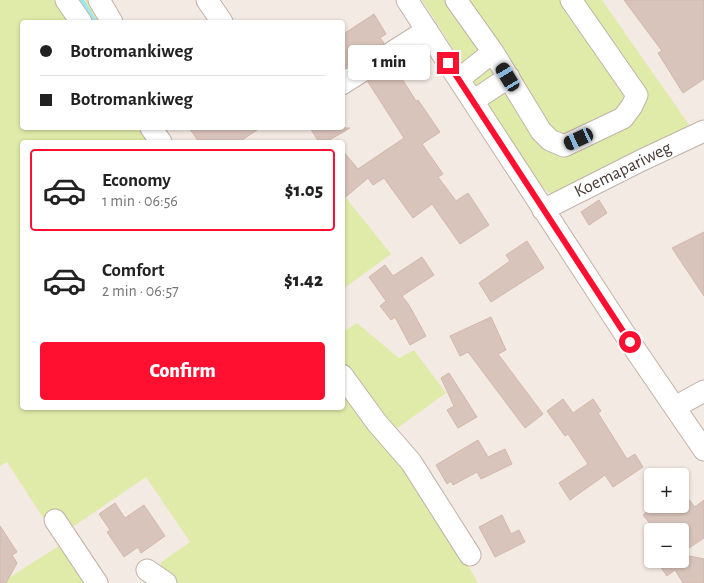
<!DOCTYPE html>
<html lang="en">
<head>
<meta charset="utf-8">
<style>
	body { margin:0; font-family:"Alegreya Sans",sans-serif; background:#f2f2f2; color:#222; height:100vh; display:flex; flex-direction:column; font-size:19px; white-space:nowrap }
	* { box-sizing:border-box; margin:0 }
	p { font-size:16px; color:#767676 }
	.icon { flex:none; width:28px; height:28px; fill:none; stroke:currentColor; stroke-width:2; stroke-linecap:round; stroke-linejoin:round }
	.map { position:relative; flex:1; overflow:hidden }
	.drawer { position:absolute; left:20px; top:140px; width:325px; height:270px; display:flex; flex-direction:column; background:#fff; border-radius:5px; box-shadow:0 1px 4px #0004 }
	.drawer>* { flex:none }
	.banner { position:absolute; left:20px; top:20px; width:325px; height:110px; border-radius:5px; box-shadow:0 1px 4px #0004; display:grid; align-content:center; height:110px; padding:0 20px; background:#fff }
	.buttons { position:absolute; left:644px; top:468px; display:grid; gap:10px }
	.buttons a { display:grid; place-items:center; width:45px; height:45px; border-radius:5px; background:#fff; box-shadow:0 1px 4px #0004; font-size:25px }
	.end { position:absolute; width:22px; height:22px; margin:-11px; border:6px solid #ff0f30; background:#fff; box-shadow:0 0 0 2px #fff }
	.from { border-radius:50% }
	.bubble { position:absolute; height:35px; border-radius:5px; background:#fff; box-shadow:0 1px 4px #0004; font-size:16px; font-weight:800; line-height:35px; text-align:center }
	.car { position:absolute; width:15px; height:30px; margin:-15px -8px; border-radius:6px; box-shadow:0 0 4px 1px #0007; background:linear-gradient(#222 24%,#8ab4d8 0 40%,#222 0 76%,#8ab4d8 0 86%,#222 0) }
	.banner b { display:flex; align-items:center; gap:18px; height:48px; font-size:19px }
	.banner b+b { border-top:1px solid #e0e0e0 }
	.banner i { width:12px; height:12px; background:#222 }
	ul { padding:9px 0 0; list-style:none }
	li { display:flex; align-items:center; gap:15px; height:82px; margin:0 10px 8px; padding:0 10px; border:2px solid transparent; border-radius:5px }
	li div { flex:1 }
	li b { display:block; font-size:19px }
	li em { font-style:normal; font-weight:800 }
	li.selected { border-color:#ff0f30 }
	li>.icon { width:45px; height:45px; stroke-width:1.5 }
	.button { display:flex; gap:10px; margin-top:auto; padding:10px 20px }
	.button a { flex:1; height:58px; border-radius:5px; background:#ff0f30; color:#fff; font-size:20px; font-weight:800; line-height:58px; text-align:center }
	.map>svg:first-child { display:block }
	.green { fill:#e0eba9 }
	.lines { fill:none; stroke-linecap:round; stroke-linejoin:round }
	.stream { stroke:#9aeaf5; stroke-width:5.5 }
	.building { fill:#d9c4bb; stroke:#d1b7ab }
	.minor-casing { stroke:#c2b2a9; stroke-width:23 }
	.minor { stroke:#fff; stroke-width:21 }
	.route { stroke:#ff0f30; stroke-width:6 }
	.labels { text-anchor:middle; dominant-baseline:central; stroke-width:4; stroke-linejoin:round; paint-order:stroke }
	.street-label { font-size:18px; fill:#463933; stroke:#fff }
</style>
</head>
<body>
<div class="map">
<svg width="704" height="583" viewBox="0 0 704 583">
	<rect width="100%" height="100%" fill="#f3eae4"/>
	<path class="green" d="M0 0H60L75 22H22V128H145L155 142H22V408H342L343 382 373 424 464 558 478 583H173L160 563 190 542 146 477 68 530 54 510 43 518 7 462 0 466Z
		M70 0H93L106 22H85Z
		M422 0H602L692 129 554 194 549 193 539 184Z
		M342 193 391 254 343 289H342Z
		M357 323 399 358 414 350 446 393 392 432 343 370V332Z
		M65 542 93 583H1Z"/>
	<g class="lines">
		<path class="stream" d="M81 0 94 22"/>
	</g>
	<path class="building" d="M624 0H704V79L683 93 658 53 662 51Z
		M374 14 386 34 380 38 384 43 342 69V35Z
		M394 66 416 101 418 100 440 132 422 144 443 174 438 177 456 201 468 193 489 225 460 244 432 204 413 218 384 178 373 185 368 178 342 200V150L358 169 404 138 368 82Z
		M189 128H260L239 142H199Z
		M310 128H350L326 142H319Z
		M599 200 607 213 589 225 581 212Z
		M704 232V296L672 248Z
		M527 241 544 268 491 302 479 283 510 261 506 255Z
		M422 257 434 275 402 296 409 305 426 336 410 345 395 317 391 320 380 306 386 301 369 277 385 265 393 276Z
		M491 317 506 350 498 354 543 414 525 428 468 352 460 356 450 336Z
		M449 373 477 417 458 428 447 410 454 406 441 378Z
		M563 399 573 413 593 399 601 411 598 413 627 459 635 454 643 467 613 487 605 475 570 500 559 483 588 464 568 434 565 436 547 411Z
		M478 440 488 457 505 449 512 464 481 479 477 472 453 485 451 481 447 484 436 465Z
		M680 489 695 507 704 500V538L680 554 704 559V583H683L675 570 667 576 655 559H680V531H656L643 515 654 506 658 510 666 504H680Z
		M115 503 125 518 144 505 165 536 141 553 138 547 124 557 107 532 110 530 99 514Z
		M502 515 511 534 519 530 525 542 495 557 479 527Z
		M0 526 17 552 12 555 17 563 6 583H0Z"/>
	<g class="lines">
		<g class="minor-casing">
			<path id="minor" d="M66 0 81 22
				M99 0 112 22
				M207 0 222 22
				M407 0 630 342 704 450
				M456 0 493 52 541 131 550 140 564 146 623 118 632 106 637 95 571 0
				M459 79 493 52
				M342 84 427 30
				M473 101 509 77
				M151 128 161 142
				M543 210 640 161 704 131
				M342 375 377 423 411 462 470 555
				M675 407 704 391
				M55 520 97 583
				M147 570 166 583"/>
		</g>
		<use href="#minor" class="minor"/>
	</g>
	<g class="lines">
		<path class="route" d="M448 63 630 342"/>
	</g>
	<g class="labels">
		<g class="street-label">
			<text transform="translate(623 170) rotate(-26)">Koemapariweg</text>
		</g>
	</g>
</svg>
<div class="buttons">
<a>+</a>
<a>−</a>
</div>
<i class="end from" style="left:630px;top:342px"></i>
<i class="end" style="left:448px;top:63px"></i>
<div class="bubble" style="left:348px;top:45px;width:82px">1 min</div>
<i class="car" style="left:508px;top:77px;rotate:329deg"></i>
<i class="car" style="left:579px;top:139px;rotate:245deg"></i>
<div class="banner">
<b><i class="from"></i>Botromankiweg</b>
<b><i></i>Botromankiweg</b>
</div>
<section class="drawer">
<ul>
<li class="selected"><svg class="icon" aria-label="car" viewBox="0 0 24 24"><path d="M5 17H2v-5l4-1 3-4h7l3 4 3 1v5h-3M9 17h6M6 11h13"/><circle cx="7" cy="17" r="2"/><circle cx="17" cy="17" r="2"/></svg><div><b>Economy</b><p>1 min · 06:56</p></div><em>$1.05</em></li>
<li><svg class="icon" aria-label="car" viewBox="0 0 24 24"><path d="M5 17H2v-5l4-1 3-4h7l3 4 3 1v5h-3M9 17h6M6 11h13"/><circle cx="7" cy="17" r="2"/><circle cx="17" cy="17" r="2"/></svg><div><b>Comfort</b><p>2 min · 06:57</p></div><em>$1.42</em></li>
</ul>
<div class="button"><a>Confirm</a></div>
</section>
</div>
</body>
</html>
